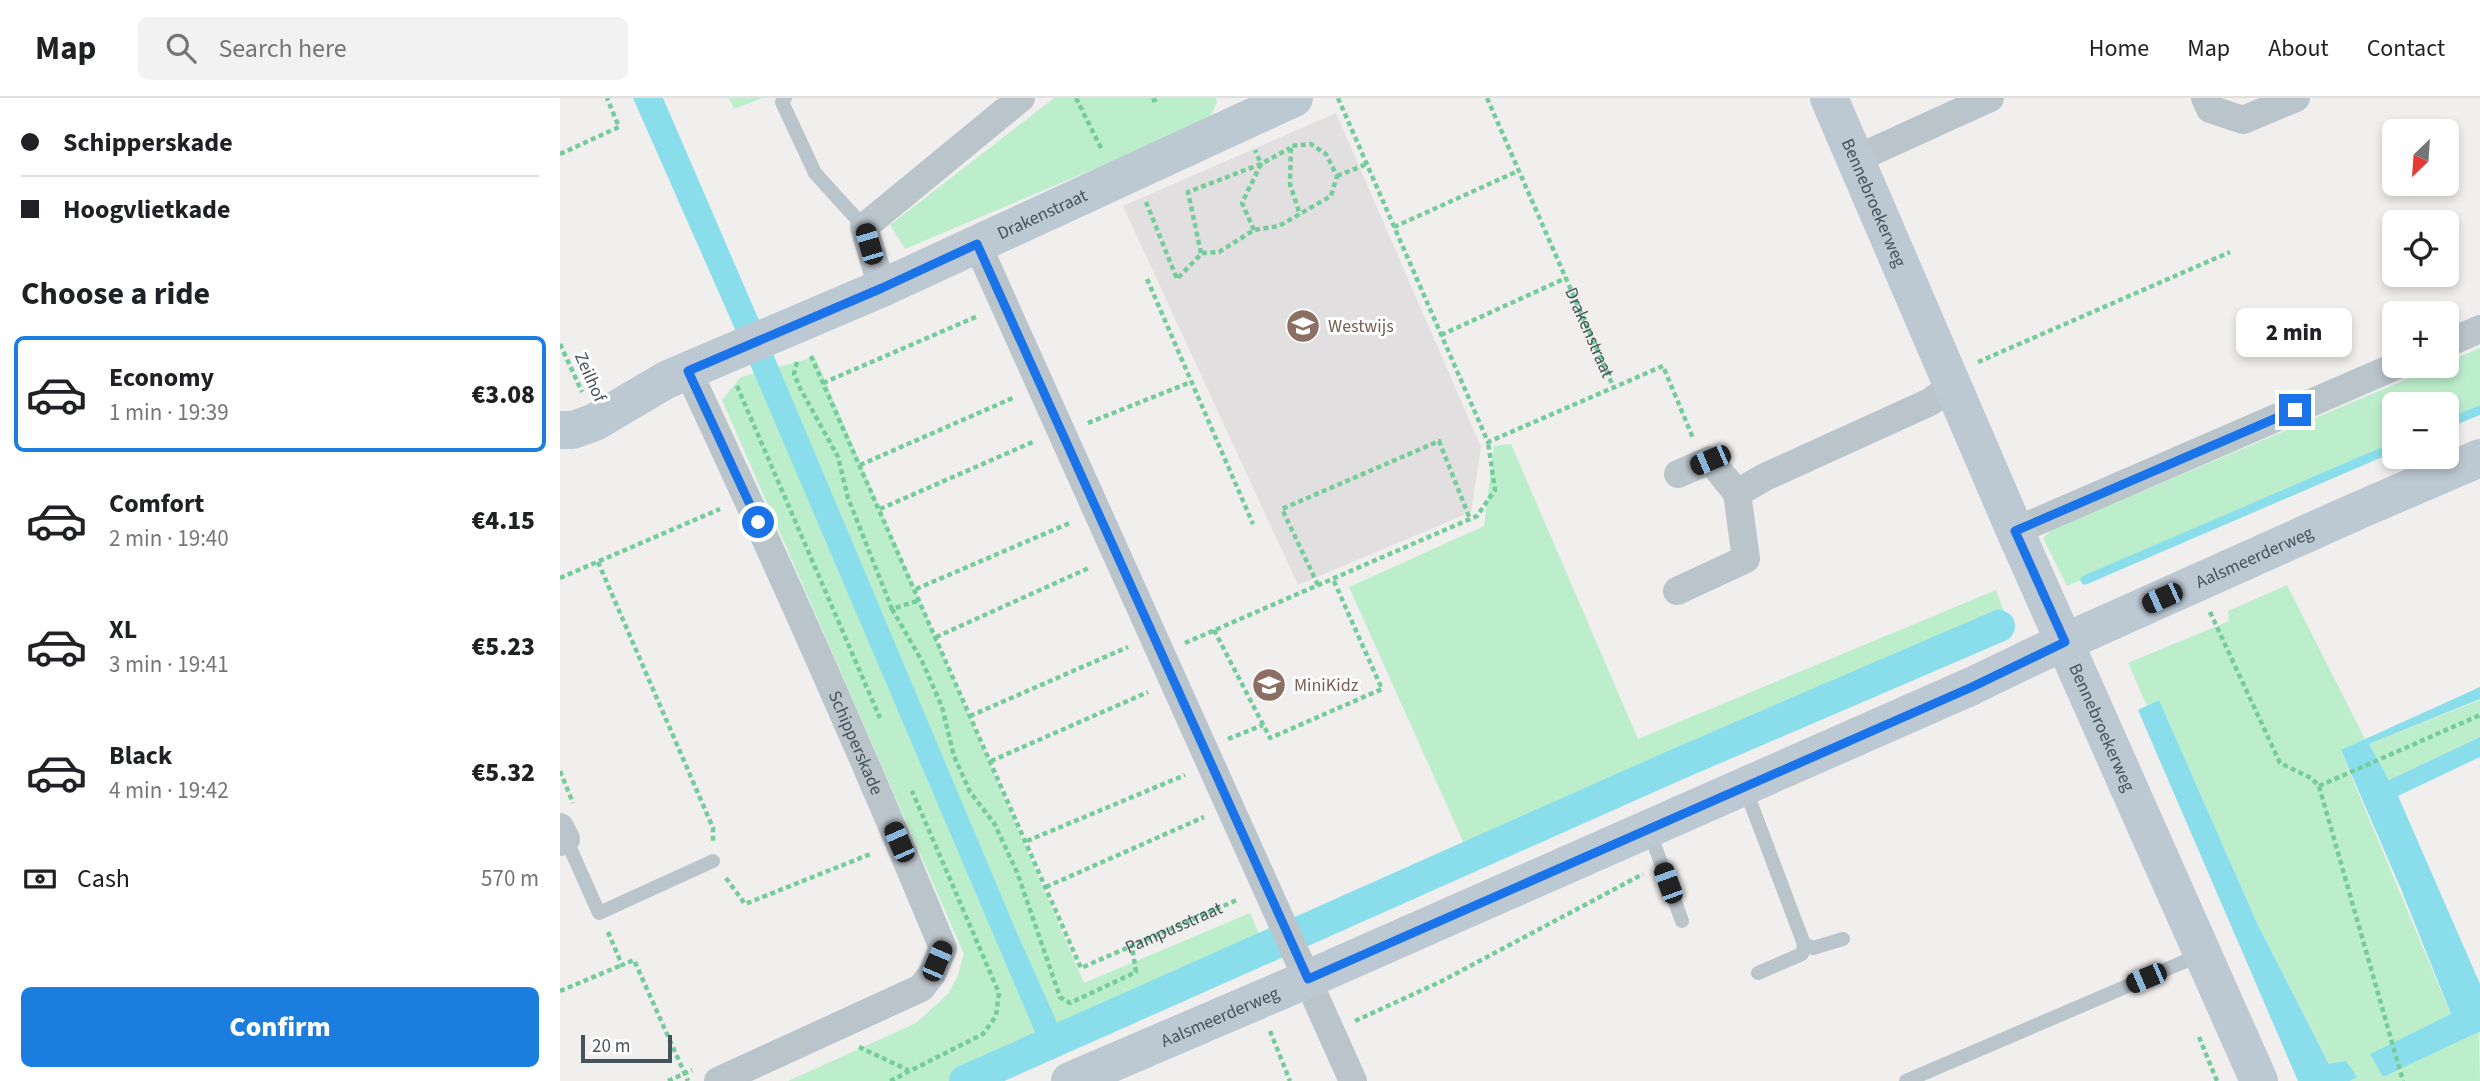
<!DOCTYPE html>
<html lang="en">
<head>
<meta charset="utf-8">
<style>
	body { margin:0; font-family:"Source Sans 3",sans-serif; background:#f2f2f2; color:#202124; height:100vh; display:flex; flex-direction:column; font-size:26px; white-space:nowrap }
	* { box-sizing:border-box; margin:0 }
	p { font-size:23px; color:#757577 }
	.icon { flex:none; width:38px; height:38px; fill:none; stroke:currentColor; stroke-width:2; stroke-linecap:round; stroke-linejoin:round }
	.map { position:relative; flex:1; overflow:hidden }
	.drawer { display:flex; flex-direction:column; background:#fff; width:560px }
	.drawer>* { flex:none }
	.banner { display:grid; align-content:center; height:154px; padding:0 21px; background:#fff }
	.needle { width:46px; rotate:205deg }
	.buttons { position:absolute; left:1822px; top:21px; display:grid; gap:14px }
	.buttons a { display:grid; place-items:center; width:77px; height:77px; border-radius:10px; background:#fff; box-shadow:0 4px 10px #0003; font-size:35px }
	.scale { position:absolute; left:21px; bottom:18px; width:91px; box-sizing:border-box; padding-left:7px; border:4px solid #47535b; border-top:0; font-size:19px; line-height:24px; white-space:nowrap; color:#47535b; -webkit-text-stroke:5px #fff; paint-order:stroke }
	.end { position:absolute; width:32px; height:32px; margin:-16px; border:9px solid #1a73e8; background:#fff; box-shadow:0 0 0 4px #fff }
	.from { border-radius:50% }
	.bubble { position:absolute; height:49px; border-radius:10px; background:#fff; box-shadow:0 4px 10px #0003; font-size:23px; font-weight:800; line-height:49px; text-align:center }
	.car { position:absolute; width:21px; height:42px; margin:-21px -10px; border-radius:9px; box-shadow:0 0 5px 2px #0007; background:linear-gradient(#222 24%,#8ab4d8 0 40%,#222 0 76%,#8ab4d8 0 86%,#222 0) }
	.banner b { display:flex; align-items:center; gap:24px; height:66px; font-size:26px }
	.banner b+b { border-top:2px solid #e0e0e0 }
	.banner i { width:18px; height:18px; background:#202124 }
	ul { padding:0; list-style:none }
	li { display:flex; align-items:center; gap:21px; height:116px; margin:0 14px 10px; padding:0 7px; border:4px solid transparent; border-radius:10px }
	li div { flex:1 }
	li b { display:block; font-size:26px }
	li em { font-style:normal; font-weight:800 }
	li.selected { border-color:#1b7ede }
	li>.icon { width:63px; height:63px; stroke-width:1.5 }
	h2 { padding:0 21px; font-size:32px; line-height:84px }
	.pay { display:flex; align-items:center; gap:18px; height:77px; padding:0 21px; font-size:26px }
	.pay p { margin-inline-start:auto }
	.button { display:flex; gap:14px; margin-top:auto; padding:14px 21px }
	.button a { flex:1; height:80px; border-radius:10px; background:#1b7ede; color:#fff; font-size:28px; font-weight:800; line-height:80px; text-align:center }
	header { display:flex; align-items:center; gap:42px; box-sizing:border-box; height:98px; padding:0 35px; background:#fff; border-bottom:2px solid #e0e0e0 }
	header strong { font-size:33px }
	nav { display:flex; gap:38px; margin-inline-start:auto; font-size:24px }
	.search { width:490px; height:63px; background:#f2f2f2; display:flex; align-items:center; gap:18px; box-sizing:border-box; padding:0 24px; border-radius:10px; color:#757577; font-size:26px }
	main { display:flex; flex:1; min-height:0 }
	.map>svg:first-child { display:block }
	.education { fill:#e2dfe0 }
	.green { fill:#bdeecc }
	.water { fill:#8adeeb }
	.lines { fill:none; stroke-linecap:round; stroke-linejoin:round }
	.stream { stroke:#8adeeb; stroke-width:9 }
	.canal { stroke:#8adeeb; stroke-width:32 }
	.path { stroke:#75cc9b; stroke-width:4.5; stroke-dasharray:5 3.5; stroke-linecap:butt }
	.lane { stroke:#bac4cb; stroke-width:14 }
	.street { stroke:#bac4cb; stroke-width:28 }
	.secondary { stroke:#bcc8d2; stroke-width:38 }
	.route { stroke:#1a73e8; stroke-width:9 }
	.labels { text-anchor:middle; dominant-baseline:central; stroke-width:6; stroke-linejoin:round; paint-order:stroke }
	.street-label { font-size:18px; fill:#47535b; stroke:#fff }
	.education-label { font-size:18px; fill:#785e54; stroke:#fff; text-anchor:start }
</style>
</head>
<body>
<header>
<strong>Map</strong>
<div class="search"><svg class="icon" aria-label="search" viewBox="0 0 24 24"><circle cx="10" cy="10" r="6"/><path d="M15 15l6 6"/></svg>Search here</div>
<nav><a>Home</a><a>Map</a><a>About</a><a>Contact</a></nav>
</header>
<main>
<section class="drawer">
<div class="banner">
<b><i class="from"></i>Schipperskade</b>
<b><i></i>Hoogvlietkade</b>
</div>
<h2>Choose a ride</h2>
<ul>
<li class="selected"><svg class="icon" aria-label="car" viewBox="0 0 24 24"><path d="M5 17H2v-5l4-1 3-4h7l3 4 3 1v5h-3M9 17h6M6 11h13"/><circle cx="7" cy="17" r="2"/><circle cx="17" cy="17" r="2"/></svg><div><b>Economy</b><p>1 min · 19:39</p></div><em>€3.08</em></li>
<li><svg class="icon" aria-label="car" viewBox="0 0 24 24"><path d="M5 17H2v-5l4-1 3-4h7l3 4 3 1v5h-3M9 17h6M6 11h13"/><circle cx="7" cy="17" r="2"/><circle cx="17" cy="17" r="2"/></svg><div><b>Comfort</b><p>2 min · 19:40</p></div><em>€4.15</em></li>
<li><svg class="icon" aria-label="car" viewBox="0 0 24 24"><path d="M5 17H2v-5l4-1 3-4h7l3 4 3 1v5h-3M9 17h6M6 11h13"/><circle cx="7" cy="17" r="2"/><circle cx="17" cy="17" r="2"/></svg><div><b>XL</b><p>3 min · 19:41</p></div><em>€5.23</em></li>
<li><svg class="icon" aria-label="car" viewBox="0 0 24 24"><path d="M5 17H2v-5l4-1 3-4h7l3 4 3 1v5h-3M9 17h6M6 11h13"/><circle cx="7" cy="17" r="2"/><circle cx="17" cy="17" r="2"/></svg><div><b>Black</b><p>4 min · 19:42</p></div><em>€5.32</em></li>
</ul>
<div class="pay"><svg class="icon" aria-label="cash" viewBox="0 0 24 24"><path d="M3 7h18v10H3z"/><circle cx="12" cy="12" r="2"/></svg>Cash<p>570 m</p></div>
<div class="button"><a>Confirm</a></div>
</section>
<div class="map">
<svg width="1920" height="983" viewBox="0 0 1920 983">
	<rect width="100%" height="100%" fill="#f1eeee"/>
	<path class="education" d="M776 15 921 349 911 414 738 487 563 108Z"/>
	<path class="green" d="M169 0H202L174 11Z
		M494 0H656L657 4 648 23 345 151 330 127Z
		M1920 250V307L1887 321 1886 306H1834V344L1507 488 1483 440 1493 431 1878 268H1886L1887 264Z
		M255 259 524 885 690 815 701 840 708 850 403 983H228L356 925 388 896 397 880 404 856 162 302 181 279Z
		M951 346 1078 641 1436 492 1448 524 910 759 789 489 924 428 934 348Z
		M1727 487 1805 641 1781 653 1891 917 1811 956 1823 979 1919 934 1920 983H1790L1797 979 1770 967 1697 825 1599 602 1587 608 1568 565 1669 523 1668 513Z
		M1920 602V639L1829 682 1809 646Z"/>
	<path class="water" d="M73 0H103L198 220 457 835 500 931 478 941 178 238Z
		M1920 589V601L1809 646 1829 682 1920 639V659L1838 698 1920 886V935L1919 934 1823 979 1810 956 1891 916 1841 791 1781 652Z
		M1599 602 1697 825 1769 966 1786 963 1797 979 1790 983H1738L1578 612Z"/>
	<g class="lines">
		<path class="stream" d="M1886 326 1920 312
			M1525 482 1834 349"/>
		<path class="canal" d="M405 983 1118 666 1439 528"/>
		<g class="path">
			<path d="M516 0 542 52"/>
			<path d="M778 0 928 344 1103 268 1133 340"/>
			<path id="s1" d="M927 0 1053 288"/>
			<path d="M592 3 600 0"/>
			<path d="M0 56 59 29 47 0"/>
			<path d="M777 78 807 66"/>
			<path d="M586 104 617 181 642 155 659 154 694 132 719 128 771 98 777 78 766 56 751 46 731 48 730 86 740 117"/>
			<path d="M834 129 958 73"/>
			<path d="M694 132 682 105 701 66 695 52"/>
			<path d="M641 155 628 94 701 66 730 50"/>
			<path d="M587 181 693 426"/>
			<path d="M881 237 1006 180"/>
			<path d="M0 246 22 294"/>
			<path id="s2" d="M251 258 521 870 679 801"/>
			<path d="M237 264 234 276 240 290 278 359 288 400 332 511 360 502"/>
			<path d="M1418 264 1670 154"/>
			<path d="M263 285 418 218"/>
			<path d="M177 288 320 620"/>
			<path d="M528 325 631 284"/>
			<path d="M300 367 455 299"/>
			<path d="M320 411 475 343"/>
			<path d="M38 464 153 730V744"/>
			<path d="M0 480 160 411"/>
			<path d="M758 487 722 411 879 343 910 421"/>
			<path d="M356 491 512 424"/>
			<path d="M332 511 362 563 382 609 394 658 410 694 434 725 457 774 500 899 510 905 576 874 572 848"/>
			<path d="M1650 514 1720 665 1751 680 1759 688 1843 983"/>
			<path d="M654 532 710 640 822 591 773 481"/>
			<path d="M376 539 531 469"/>
			<path d="M625 545 917 418 935 392 928 344"/>
			<path d="M410 618 568 549"/>
			<path d="M668 641 703 627"/>
			<path d="M431 663 588 594"/>
			<path d="M0 673 13 705"/>
			<path d="M1759 688 1920 617"/>
			<path d="M467 743 625 677"/>
			<path d="M166 780 185 806 313 755"/>
			<path d="M486 789 644 719"/>
			<path d="M48 834 62 867 74 862 128 983"/>
			<path d="M0 893 62 867"/>
			<path d="M795 923 880 884 1083 776"/>
			<path d="M710 933 730 983"/>
			<path d="M1639 939 1657 983"/>
			<path d="M299 949 348 972"/>
			<path d="M108 983 132 972"/>
			<path d="M330 983 423 936 436 918 439 895 352 693"/>
		</g>
		<path class="lane" d="M225 0 222 4 255 75 304 129
			M1185 690 1244 846 1242 856 1198 875
			M1089 732 1122 823
			M6 741 39 815 153 763
			M1244 846 1253 850 1283 841
			M1346 983 1642 856"/>
		<g class="street">
			<path d="M1645 0 1650 11 1683 22 1736 0"/>
			<path d="M1296 61 1430 0"/>
			<path d="M417 146 793 983"/>
			<path d="M322 190 304 129 461 0"/>
			<path d="M1886 246 1920 231"/>
			<path id="s3" d="M128 273C217 463 303 656 383 850L372 876 361 890 158 983"/>
			<path d="M1118 376 1150 362 1177 395"/>
			<path d="M1455 433 1836 268"/>
			<path d="M1117 493 1186 461 1177 395 1205 379 1370 304 1393 287"/>
			<path d="M0 729 6 741 0 744"/>
		</g>
		<g class="secondary">
			<path id="s4" d="M1269 0 1455 433 1699 983"/>
			<path id="s5" d="M0 332H13L35 324 106 282 322 190 734 0"/>
			<path id="s6" d="M510 983 748 881 1412 588 1474 558 1797 413 1920 360"/>
		</g>
	</g>
	<g class="lines">
		<path class="route" d="M198 424 128 273 322 190 417 146 748 881 1412 589 1505 544 1455 433 1735 312"/>
	</g>
	<defs>
		<g id="school-disc" transform="scale(1.75)"><circle r="9.5" fill="#8d6e63" stroke="#fff"/><path d="M0-5L7-2L0 1L-7-2ZM-4 1L0 2.5L4 1V4Q0 6-4 4Z" fill="#fff"/></g>
	</defs>
	<g fill-rule="evenodd">
		<use href="#school-disc" x="743" y="228"/>
		<use href="#school-disc" x="709" y="587"/>
	</g>
	<g class="labels">
		<g class="street-label">
			<text stroke="none"><textPath href="#s4" startOffset="114">Bennebroekerweg</textPath></text>
			<text stroke="none"><textPath href="#s5" startOffset="530">Drakenstraat</textPath></text>
			<text stroke="none"><textPath href="#s1" startOffset="256">Drakenstraat</textPath></text>
			<text transform="translate(30 279) rotate(66)">Zeilhof</text>
			<text stroke="none"><textPath href="#s6" startOffset="1295">Aalsmeerderweg</textPath></text>
			<text stroke="none"><textPath href="#s4" startOffset="686">Bennebroekerweg</textPath></text>
			<text stroke="none"><textPath href="#s3" startOffset="408">Schipperskade</textPath></text>
			<text stroke="none"><textPath href="#s2" startOffset="770">Pampusstraat</textPath></text>
			<text stroke="none"><textPath href="#s6" startOffset="163">Aalsmeerderweg</textPath></text>
		</g>
		<g class="education-label">
			<text x="768" y="228">Westwijs</text>
			<text x="734" y="587">MiniKidz</text>
		</g>
	</g>
</svg>
<div class="buttons">
<a><svg class="needle" viewBox="-14 -14 28 28"><path d="M0-13l5 13h-10z" fill="#e53935"/><path d="M0 13l5-13h-10z" fill="#757577"/></svg></a>
<a><svg class="icon" aria-label="locate" viewBox="0 0 24 24"><circle cx="12" cy="12" r="6"/><path d="M12 2v4M12 18v4M2 12h4M18 12h4"/></svg></a>
<a>+</a>
<a>−</a>
</div>
<div class="scale">20 m</div>
<i class="end from" style="left:198px;top:424px"></i>
<i class="end" style="left:1735px;top:312px"></i>
<div class="bubble" style="left:1676px;top:210px;width:116px">2 min</div>
<i class="car" style="left:309px;top:146px;rotate:344deg"></i>
<i class="car" style="left:1150px;top:362px;rotate:247deg"></i>
<i class="car" style="left:1602px;top:500px;rotate:246deg"></i>
<i class="car" style="left:339px;top:744px;rotate:336deg"></i>
<i class="car" style="left:1108px;top:785px;rotate:340deg"></i>
<i class="car" style="left:377px;top:863px;rotate:23deg"></i>
<i class="car" style="left:1586px;top:880px;rotate:247deg"></i>
</div>
</main>
</body>
</html>
